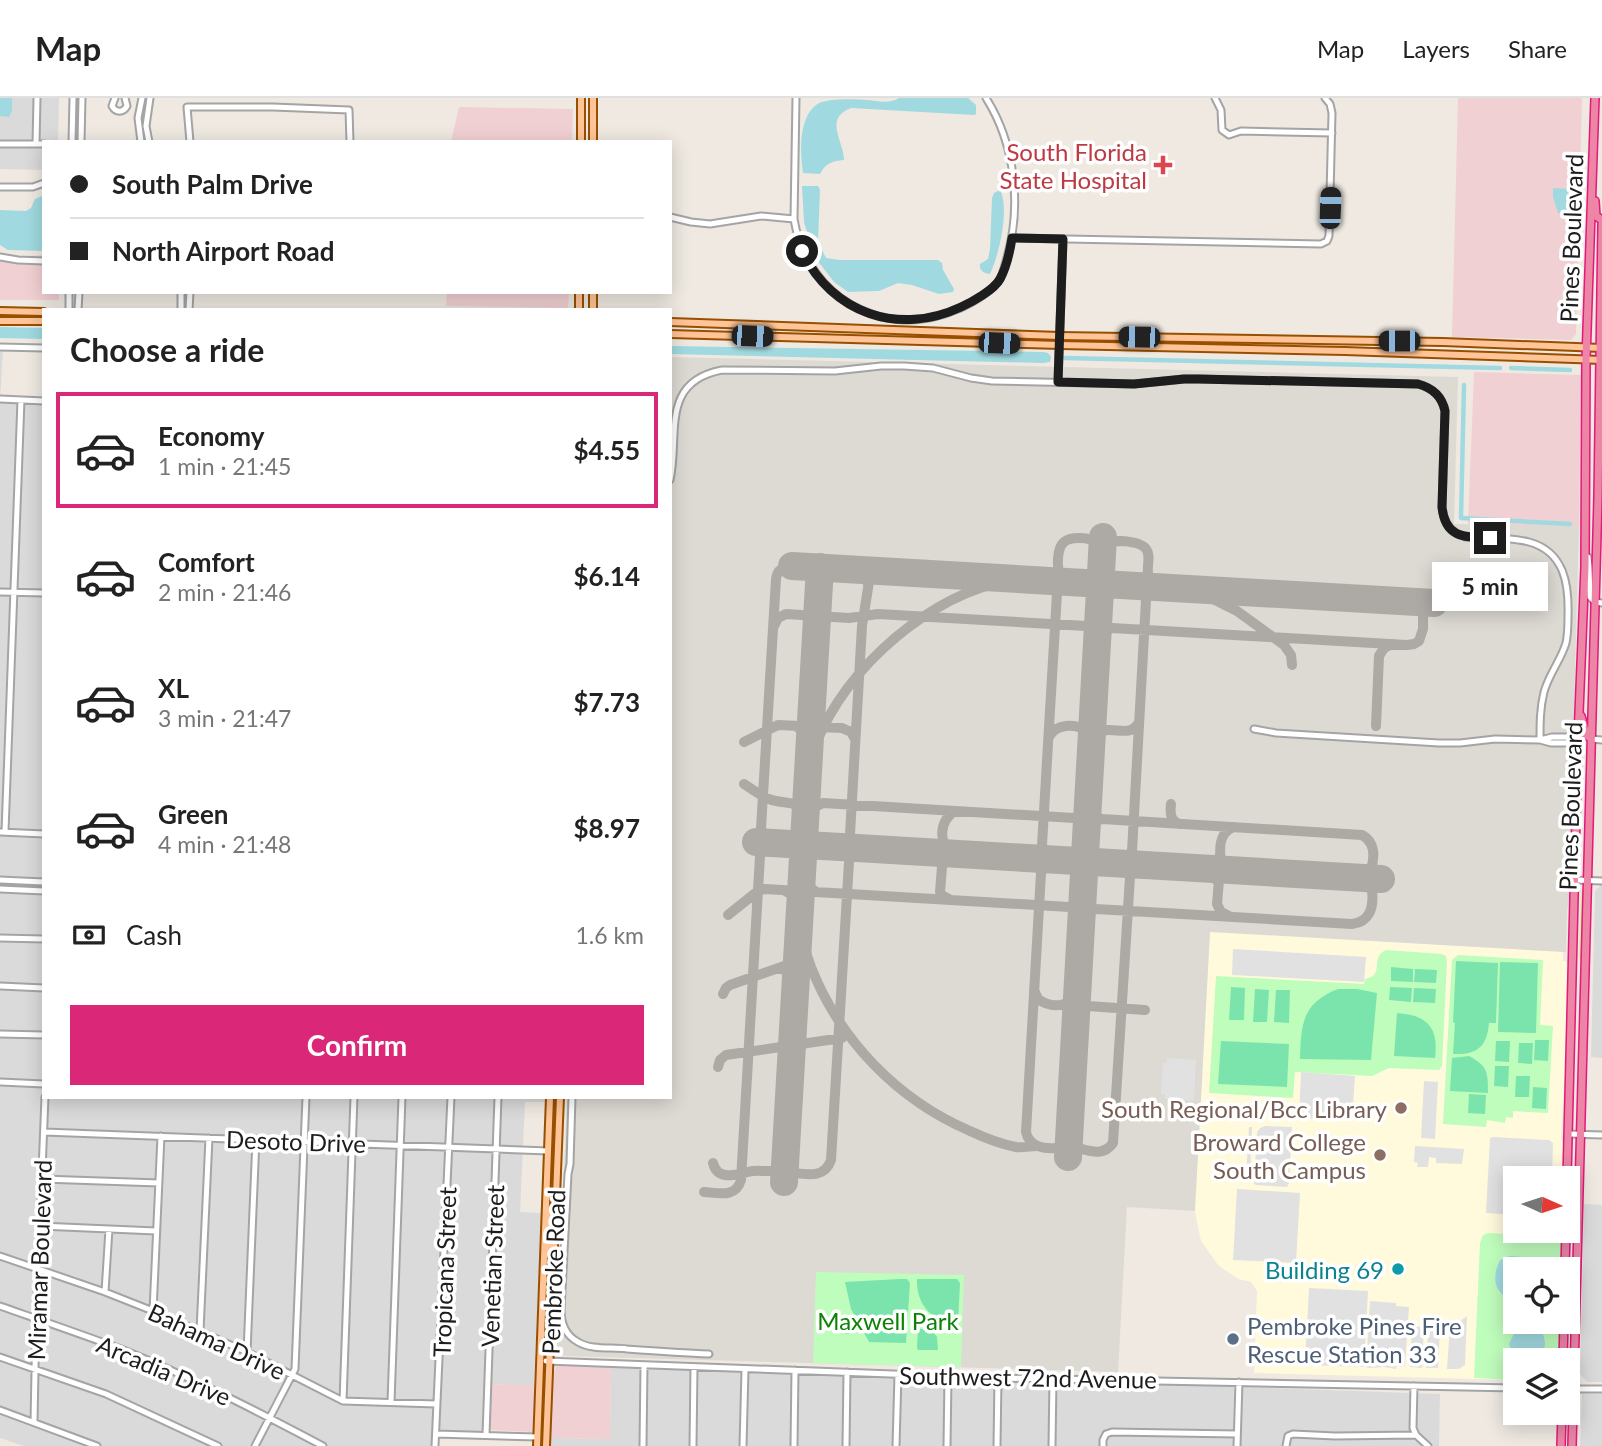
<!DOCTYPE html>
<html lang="en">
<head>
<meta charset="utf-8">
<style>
	body { margin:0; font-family:Lato,sans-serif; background:#f6f6f6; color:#222; height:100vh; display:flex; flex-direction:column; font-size:26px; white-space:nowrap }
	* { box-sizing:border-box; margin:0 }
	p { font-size:23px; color:#767676 }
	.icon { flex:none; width:38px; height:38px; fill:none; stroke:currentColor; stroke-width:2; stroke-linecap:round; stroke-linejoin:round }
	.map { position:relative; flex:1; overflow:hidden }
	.panel { position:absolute; left:42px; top:210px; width:630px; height:791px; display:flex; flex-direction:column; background:#fff; border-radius:0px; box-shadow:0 4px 18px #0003 }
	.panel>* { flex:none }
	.banner { position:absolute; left:42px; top:42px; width:630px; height:154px; border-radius:0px; box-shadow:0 4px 18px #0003; display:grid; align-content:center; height:154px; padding:0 28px; background:#fff }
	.needle { width:46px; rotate:93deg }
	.tools { position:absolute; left:1503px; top:1068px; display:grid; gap:14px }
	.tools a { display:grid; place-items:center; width:77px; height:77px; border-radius:0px; background:#fff; box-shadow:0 4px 18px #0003; font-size:35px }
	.end { position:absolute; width:32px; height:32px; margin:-16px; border:9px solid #1d1d1d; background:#fff; box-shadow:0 0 0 4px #fff }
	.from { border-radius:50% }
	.bubble { position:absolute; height:49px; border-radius:0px; background:#fff; box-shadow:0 4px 18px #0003; font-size:23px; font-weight:700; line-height:49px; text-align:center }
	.car { position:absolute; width:21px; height:42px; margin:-21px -10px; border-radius:9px; box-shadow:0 0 5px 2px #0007; background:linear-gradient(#222 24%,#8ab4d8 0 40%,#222 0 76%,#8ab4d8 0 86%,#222 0) }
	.banner b { display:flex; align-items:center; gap:24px; height:66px; font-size:26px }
	.banner b+b { border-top:2px solid #e0e0e0 }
	.banner i { width:18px; height:18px; background:#222 }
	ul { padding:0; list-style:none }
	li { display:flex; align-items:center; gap:21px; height:116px; margin:0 14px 10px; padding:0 14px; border:4px solid transparent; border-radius:0px }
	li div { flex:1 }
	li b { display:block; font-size:26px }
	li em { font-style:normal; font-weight:700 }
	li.current { border-color:#db2777 }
	li>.icon { width:63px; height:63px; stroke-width:1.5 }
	h2 { padding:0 28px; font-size:32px; line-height:84px }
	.pay { display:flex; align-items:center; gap:18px; height:77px; padding:0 28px; font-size:26px }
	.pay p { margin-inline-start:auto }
	.primary-button { display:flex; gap:14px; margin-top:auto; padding:14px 28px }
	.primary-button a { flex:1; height:80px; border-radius:0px; background:#db2777; color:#fff; font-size:28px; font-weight:700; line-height:80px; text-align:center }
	header { display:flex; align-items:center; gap:42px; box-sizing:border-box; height:98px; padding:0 35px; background:#fff; border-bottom:2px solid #e0e0e0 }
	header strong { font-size:33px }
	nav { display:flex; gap:38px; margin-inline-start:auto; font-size:24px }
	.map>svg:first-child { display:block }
	.residential { fill:#dbdada }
	.commercial { fill:#f1d0d3 }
	.education { fill:#fffadc }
	.airport { fill:#dddad4 }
	.grass { fill:#d2eda5 }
	.park { fill:#bffdbc }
	.pitch { fill:#7be4ad }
	.parking { fill:#e1e1e1 }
	.water { fill:#a0dae0 }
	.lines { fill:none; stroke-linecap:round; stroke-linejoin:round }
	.canal { stroke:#a0dae0; stroke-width:4.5 }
	.taxiway { stroke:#adaaa6; stroke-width:10 }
	.runway { stroke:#adaaa6; stroke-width:28 }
	.minor-casing { stroke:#a4a4a4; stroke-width:9 }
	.major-casing { stroke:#975000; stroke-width:10 }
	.highway-casing { stroke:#e4197a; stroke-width:10 }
	.minor { stroke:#fff; stroke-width:5 }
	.major { stroke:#ffc498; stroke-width:6 }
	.highway { stroke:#ec85a6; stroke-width:7 }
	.route { stroke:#1d1d1d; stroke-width:9 }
	.health-dot { fill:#e0444e; stroke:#fff; stroke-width:2.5 }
	.education-dot { fill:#8d6e63; stroke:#fff; stroke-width:2.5 }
	.culture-dot { fill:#0f9aa8; stroke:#fff; stroke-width:2.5 }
	.service-dot { fill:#5c6f8a; stroke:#fff; stroke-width:2.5 }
	.labels { text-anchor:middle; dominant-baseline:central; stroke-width:7; stroke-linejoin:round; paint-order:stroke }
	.health-label { font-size:24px; fill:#be3a42; stroke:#fff; text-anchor:end }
	.street-label { font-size:24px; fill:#1d1d1d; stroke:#fff }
	.education-label { font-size:24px; fill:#785e54; stroke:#fff; text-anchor:end }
	.culture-label { font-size:24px; fill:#0d838f; stroke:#fff; text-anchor:end }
	.park-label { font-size:24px; fill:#0b8204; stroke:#fff }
	.service-label { font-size:24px; fill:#4e5e75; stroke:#fff; text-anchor:start }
</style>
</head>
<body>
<header>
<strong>Map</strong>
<nav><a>Map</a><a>Layers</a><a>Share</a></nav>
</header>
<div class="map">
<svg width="1602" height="1348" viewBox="0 0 1602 1348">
	<rect width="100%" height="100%" fill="#efe9e2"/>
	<path class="residential" d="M0 0H59L58 44H44V72L0 71Z
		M0 250H3L0 303 44 305V781L0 779Z
		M1602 786V960L1591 959 1595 793Z
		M0 795 44 797V953L32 1326 37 1328 49 999H495L483 1336 433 1334V1348H24L0 1340Z
		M502 999H546V1004H525L520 1114 541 1115 534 1288 491 1286Z
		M1584 1106 1602 1107V1284H1587L1580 1276Z
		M611 1269 1234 1287 1233 1348H550V1340L610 1341Z
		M1241 1289 1440 1296 1439 1348H1240Z
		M1582 1296H1602V1348H1580Z"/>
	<path class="commercial" d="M1458 0H1582L1576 236 1571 242 1452 239Z
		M459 9 573 11 572 44H451Z
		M44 157V194H59V202H0V160Z
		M447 194H569L568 210 446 208Z
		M1474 274 1581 277 1579 428 1468 427Z
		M556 1268 611 1269 610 1341 550 1340 534 1334 489 1332 491 1286 551 1288Z"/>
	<path class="education" d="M1210 833 1563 854V863H1566L1569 868 1566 978 1564 987 1561 1040 1563 1047 1562 1080H1516V1132H1559L1558 1140 1562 1147 1561 1171H1516L1515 1282 1254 1275 1257 1193 1251 1184 1238 1181 1218 1167 1201 1143 1194 1109Z"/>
	<path class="airport" d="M671 259 1458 279 1454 426 1579 428 1569 799 1567 814 1566 854 1210 834 1195 1113 1127 1109 1118 1274 563 1258 557 1247 567 999H670Z"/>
	<path class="grass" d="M1582 791H1584L1582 864 1579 860 1581 795Z"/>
	<path class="park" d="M1386 852 1442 856 1446 858 1447 863 1442 968 1439 972 1389 970 1372 978 1295 974 1293 1000 1209 995 1216 878 1364 886 1365 881C1386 877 1369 859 1386 852Z
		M1458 857 1543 862 1540 927 1553 928 1548 1015 1513 1013V1020L1506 1019 1505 1025 1487 1022 1486 1029 1443 1026 1452 862Z
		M1489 1135 1557 1139 1562 1146 1561 1171H1516V1223H1559L1558 1262H1516L1515 1282 1474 1280 1480 1145 1483 1137Z
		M816 1174 964 1177 961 1269 813 1265Z"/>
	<path class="pitch" d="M1456 863 1498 865 1496 925H1489C1487 950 1476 957 1453 956L1455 925 1453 924Z
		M1500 864 1538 865 1536 935 1498 934Z
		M1391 869 1413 871V884L1391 883Z
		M1415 871 1437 872 1436 885 1414 884Z
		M1231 889 1245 890 1244 922H1229Z
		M1390 889 1412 890 1411 904 1389 902Z
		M1414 890 1436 891 1435 905 1413 904Z
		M1255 891 1269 892 1267 924H1253Z
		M1338 891H1357L1377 895 1371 962 1300 961C1301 926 1302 905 1338 891Z
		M1276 892H1290L1289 925 1274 924Z
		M1397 915C1427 917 1439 929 1435 960L1394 958Z
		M1535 942H1549L1548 963 1534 962Z
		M1221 943 1289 946 1287 989 1218 986Z
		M1496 943H1510L1509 964 1495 963Z
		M1519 945H1533L1532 966 1518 965Z
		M1469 958C1488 968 1488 975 1488 995L1450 993 1452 960Z
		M1495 968H1509L1508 989 1494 988Z
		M1516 978H1530L1529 999H1515Z
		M1533 989 1547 990 1546 1011 1532 1010Z
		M1469 996 1486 997 1485 1016 1468 1015Z
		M900 1181H907L910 1185 906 1245 869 1244 851 1211 845 1184Z
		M917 1181H957L960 1185 958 1226C932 1224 916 1207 917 1181Z
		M842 1217H853V1236H841Z
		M918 1230 934 1235 937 1239 938 1252H918L917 1250Z"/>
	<path class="parking" d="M1233 851 1366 859 1364 884 1232 877Z
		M1167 960 1196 962 1194 1003 1165 1001V996H1161L1163 965H1167Z
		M1301 974 1355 978 1352 1022 1299 1020Z
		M1424 983 1438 984 1435 1041 1421 1040Z
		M1265 1028 1292 1029 1289 1085 1287 1089 1256 1087 1254 1086 1257 1034 1260 1030Z
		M1249 1029H1252L1250 1080H1246Z
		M1493 1039 1549 1042 1553 1045 1552 1080H1516L1515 1117 1486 1115 1490 1040Z
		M1415 1048 1464 1051 1462 1066 1436 1065V1060L1429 1059 1428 1069H1417L1418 1065 1414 1064Z
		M1237 1091 1300 1095 1296 1165 1233 1162Z
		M1309 1190 1368 1193 1364 1269 1305 1267Z
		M1370 1203 1396 1205V1208L1409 1209 1405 1268 1396 1269V1271L1384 1269 1369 1270 1366 1269Z
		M1467 1218 1465 1267 1459 1271H1447L1450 1227H1455Z
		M1412 1228 1424 1229 1422 1270 1410 1269Z
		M1428 1231 1440 1232 1438 1270H1426Z"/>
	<path class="water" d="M0 0H12V13L9 19 0 18Z
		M899 0H968L976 7V16L974 17 851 10C823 21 844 43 844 62 832 63 826 65 820 76L803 75C800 55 798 17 819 5 832 0 853 1 868 2 878 3 890 6 899 0Z
		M802 88H818L820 92 818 144 826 160 840 162H938L942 165 943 172 954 191 953 194 939 196 912 187 898 185 879 193 848 194 834 184 814 158 804 124Z
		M1553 90 1572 91V114L1558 115 1553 99Z
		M998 93 1001 94C1009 114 999 157 990 176 984 175 979 173 980 166L988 161 990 151 992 100 994 95Z
		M44 97V153L8 152 0 147V112L26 113 31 110 35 101Z
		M0 229 44 230V241L0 240Z
		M670 248 1043 254 1048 255 1051 259 1050 264 1043 265 670 256Z
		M1510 1158 1535 1160 1543 1171H1516L1515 1205C1511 1202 1504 1199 1501 1195 1492 1186 1495 1172 1500 1162Z
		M1520 1223H1538C1544 1241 1550 1245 1538 1262H1519L1512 1255 1509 1246Z"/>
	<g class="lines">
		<path class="canal" d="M1065 260 1500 270
			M1511 270 1570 272
			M1464 287 1461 420 1570 426"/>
		<path class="taxiway" d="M850 471 864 475 867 479 868 487
			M1044 482 1053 487 1057 497
			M1168 489 1207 498 1237 513 1284 547 1291 557 1292 567
			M1146 502 1143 493 1135 488 1144 483 1148 474
			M773 530 778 520 786 516 849 520 878 516 1086 528 1094 533 1098 541 1102 534 1112 530 1407 547 1414 546 1419 543 1423 531V510L1418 506 1409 504
			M796 628 806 636 809 651
			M1376 628 1379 558 1384 550 1392 546
			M1079 629 1087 626 1093 619 1099 629 1106 632
			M1049 639C1056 625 1074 626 1087 632L1092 643
			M1092 643C1103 619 1129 645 1139 624
			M744 644 778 627 842 630 851 634 855 641
			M807 677C822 596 904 516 980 490 996 484 1012 483 1028 481
			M1171 706C1170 715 1170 723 1180 726
			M1074 720 1081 723 1087 732 1093 724 1102 721
			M1144 767 1135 771 1130 779 1113 1045C1101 1062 1083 1049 1067 1048 1064 1048 1060 1050 1056 1050 1043 1051 1029 1048 1026 1034L1041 775 1039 767 1030 760 1039 756 1042 747 1057 495 1061 488 1070 484C1065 482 1064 481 1061 477 1056 470 1057 450 1064 444 1071 438 1090 439 1097 445 1101 448 1101 450 1103 455 1106 447 1111 443 1120 443 1173 445 1130 476 1159 489
			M1144 767 1135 763 1132 753 1146 502 1149 494 1159 489
			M942 769 939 760 930 755 938 751 943 742
			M802 772 806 786 816 794
			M1041 775 1046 766 1053 762 1046 757 1042 747
			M1130 779 1125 769 1119 766 1127 762 1132 753
			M1218 785 1214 775 1207 771 1215 767 1220 757
			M785 793C790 795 794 797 797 802 801 811 799 824 801 834 803 846 807 858 811 869 840 943 898 1002 970 1033 985 1040 1000 1046 1016 1049 1023 1050 1030 1048 1037 1048
			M949 801 943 798 940 794 942 769 946 760 954 756C937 748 939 720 956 713
			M1069 809 1076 812 1081 822 1086 814 1096 811
			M728 817 758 793 765 791 1069 809 1076 807 1083 799 1088 808 1096 811 1352 826C1370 824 1374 809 1372 793 1371 789 1369 786 1368 782 1368 778 1370 775 1371 771 1375 758 1375 744 1362 737L1102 721 1093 718 1088 710 1083 717 1074 720 823 705 811 711 805 723C799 698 787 708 769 701 761 698 752 691 744 686
			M1229 818 1221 814 1217 806 1219 782 1223 777 1230 772 1221 764C1219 750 1219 734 1234 729
			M779 871C789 871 794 876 795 885
			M1034 892 1038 901C1050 910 1069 910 1077 896L1081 904 1088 908 1145 912
			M723 896 726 890 730 887 787 867 793 860 798 849
			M1062 907 1071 910 1076 919 1082 911 1090 908
			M781 948 790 939 793 927
			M718 969 720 962 726 957 842 940
			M713 1065C718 1085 739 1075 753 1073 763 1072 773 1075 782 1071L785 1058
			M784 1074C803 1075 824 1083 831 1062L849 764 852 756 861 751 853 745 850 736 862 528 869 484 872 477 877 472
			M704 1094C719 1095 736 1100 741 1082L760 758 765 749 772 745 765 741 761 730 776 481C777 472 783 468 792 468"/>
		<path class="runway" d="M792 468 1434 505
			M756 744 1381 781
			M1068 1059 1103 439
			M784 1084 820 469"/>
		<g class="minor-casing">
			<path id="minor" d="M115 0 112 8C116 15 123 15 127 8L125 0
				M796 0 794 121C807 200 884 244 958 211 970 206 990 194 998 184 1003 178 1005 167 1007 159 1022 107 1015 46 986 0
				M1215 0 1221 12 1222 32 1229 37 1241 33 1332 35
				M72 44 73 0
				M81 44 82 0
				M141 44 138 20 142 0
				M149 44 146 28 150 0
				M190 44 187 9H273L349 12 350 44
				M0 46H44
				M36 46 37 0
				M0 89H33L44 85
				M670 119 691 124 710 126 761 118 794 121
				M1012 140 1321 146 1327 143 1329 138 1332 15 1330 6 1325 0
				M0 159 18 162 44 163
				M69 212V194
				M78 212 79 194
				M181 212V194
				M189 212 190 194
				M0 249 44 250
				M1058 284 1063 141
				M0 301 44 303
				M670 382C680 338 659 284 722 272L835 273 881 268H904L933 270 971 280 992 283 1134 286 1184 281H1199L1418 286C1433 290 1442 298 1445 313L1442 409C1444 425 1450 434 1465 439 1486 440 1509 439 1529 444 1565 454 1569 487 1568 518 1568 527 1568 536 1566 545 1561 562 1549 576 1544 594 1540 610 1540 625 1540 642
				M1588 459 1589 469 1590 499 1595 504 1602 505
				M0 494 44 495
				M1254 631 1276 635 1439 645H1460L1495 641 1540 642 1551 645H1569L1578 650
				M1591 641 1602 642
				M1540 642 1552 639H1578
				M0 734 44 736
				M5 734 21 302
				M0 782 44 784
				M1575 782 1602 783
				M0 791 44 793
				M0 840 44 841
				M0 888 44 890
				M0 936 44 937
				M0 984 44 986
				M572 999 570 1066 568 1076 561 1212C561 1225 565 1237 578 1244 591 1252 611 1249 627 1251 654 1253 681 1255 709 1256
				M44 1034 548 1053
				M1569 1036 1602 1037
				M42 1081 159 1085
				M40 1128 156 1133
				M0 1158 105 1194 153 1213 247 1254 343 1303 436 1306
				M105 1194 109 1131
				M0 1208C40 1222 81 1236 121 1251 191 1279 257 1313 323 1348
				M153 1213 161 1038
				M200 1233 209 1040
				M247 1254 256 1041
				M0 1259 106 1296 218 1348
				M546 1263 998 1280 1516 1290
				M1414 1288 1413 1330 1416 1337
				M1568 1291H1602
				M343 1303 354 999
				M391 1304 402 999
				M0 1312 97 1348
				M34 1324 36 1221 45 999
				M436 1336 537 1339
				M486 1337 498 999
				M255 1348 295 1271 306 999
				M435 1348 451 999
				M643 1348 644 1267
				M693 1348 694 1269
				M743 1348 745 1271
				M794 1348 795 1272
				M846 1348 847 1274
				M896 1348 898 1276
				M947 1348 948 1278
				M997 1348 998 1280
				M1052 1348 1053 1281
				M1103 1348V1342L1106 1336 1112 1334 1237 1336
				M1237 1348 1239 1284
				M1286 1348 1288 1338 1293 1336 1335 1338 1416 1337 1428 1348"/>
		</g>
		<g class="major-casing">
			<path id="major" d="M593 0V44
				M581 44V0
				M579 212V194
				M593 212V194
				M0 213 44 214
				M0 223H44
				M670 224 1060 238 1443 244 1602 250
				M670 236 1060 247 1345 253 1602 262
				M547 1113 550 1117 549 1154 554 1160
				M537 1348 550 999
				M546 1348 560 999"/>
		</g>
		<g class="highway-casing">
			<path id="highway" d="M1595 103 1596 118 1602 122
				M1581 618 1586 636 1591 641
				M1567 1080 1578 639 1585 469 1586 261 1595 0
				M1565 1171 1566 1132
				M1563 1262 1564 1223
				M1561 1348 1562 1314
				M1572 1348 1598 399 1602 126"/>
		</g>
		<use href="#minor" class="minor"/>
		<use href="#major" class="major"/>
		<use href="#highway" class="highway"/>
	</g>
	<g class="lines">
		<path class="route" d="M802 153C832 216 899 238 961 209 972 204 994 192 1000 181 1006 170 1010 153 1012 140L1063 141 1058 284 1134 286 1184 281H1199L1418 286C1433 290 1442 298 1445 313L1442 409C1445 440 1464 439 1490 440"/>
	</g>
	<path class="health-dot" d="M1159.5 56.5h7v7h7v7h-7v7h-7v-7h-7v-7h7z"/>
	<g class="education-dot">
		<circle cx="1401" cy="1010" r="7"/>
		<circle cx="1380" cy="1057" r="7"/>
	</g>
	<circle class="culture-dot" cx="1398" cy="1171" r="7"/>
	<circle class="service-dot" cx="1233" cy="1241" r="7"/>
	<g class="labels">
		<g class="health-label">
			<text x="1147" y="53">South Florida<tspan x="1147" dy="28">State Hospital</tspan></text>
		</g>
		<g class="street-label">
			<text transform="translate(1571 140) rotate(-88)">Pines Boulevard</text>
			<text transform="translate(1570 708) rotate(-88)">Pines Boulevard</text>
			<text transform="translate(296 1043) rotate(2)">Desoto Drive</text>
			<text transform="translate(39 1162) rotate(-88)">Miramar Boulevard</text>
			<text transform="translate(492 1168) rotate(-88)">Venetian Street</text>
			<text transform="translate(444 1174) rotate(-88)">Tropicana Street</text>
			<text transform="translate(553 1174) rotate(-88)">Pembroke Road</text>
			<text transform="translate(217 1243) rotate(25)">Bahama Drive</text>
			<text transform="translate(164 1272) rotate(23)">Arcadia Drive</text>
			<text transform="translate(1028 1279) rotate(1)">Southwest 72nd Avenue</text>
		</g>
		<g class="education-label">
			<text x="1387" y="1010">South Regional/Bcc Library</text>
			<text x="1366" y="1043">Broward College<tspan x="1366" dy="28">South Campus</tspan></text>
		</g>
		<g class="culture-label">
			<text x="1384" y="1171">Building 69</text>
		</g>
		<g class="park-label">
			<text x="888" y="1222">Maxwell Park</text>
		</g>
		<g class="service-label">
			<text x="1247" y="1227">Pembroke Pines Fire<tspan x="1247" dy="28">Rescue Station 33</tspan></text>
		</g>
	</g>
</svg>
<div class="tools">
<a><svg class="needle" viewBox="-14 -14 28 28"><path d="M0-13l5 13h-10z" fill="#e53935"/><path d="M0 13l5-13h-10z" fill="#767676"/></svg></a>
<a><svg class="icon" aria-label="locate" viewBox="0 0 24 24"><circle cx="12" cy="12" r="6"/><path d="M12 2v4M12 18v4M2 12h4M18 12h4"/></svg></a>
<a><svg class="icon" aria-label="layers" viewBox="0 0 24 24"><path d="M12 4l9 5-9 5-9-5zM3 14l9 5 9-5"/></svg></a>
</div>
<i class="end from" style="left:802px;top:153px"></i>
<i class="end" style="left:1490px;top:440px"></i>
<div class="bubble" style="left:1432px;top:464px;width:116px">5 min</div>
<i class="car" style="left:1330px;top:110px;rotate:2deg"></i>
<i class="car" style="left:752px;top:238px;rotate:92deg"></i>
<i class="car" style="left:1139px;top:239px;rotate:271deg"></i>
<i class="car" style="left:1399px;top:243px;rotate:270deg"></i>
<i class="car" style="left:999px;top:245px;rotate:92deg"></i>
<div class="banner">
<b><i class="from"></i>South Palm Drive</b>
<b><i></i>North Airport Road</b>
</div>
<section class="panel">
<h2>Choose a ride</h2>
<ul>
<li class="current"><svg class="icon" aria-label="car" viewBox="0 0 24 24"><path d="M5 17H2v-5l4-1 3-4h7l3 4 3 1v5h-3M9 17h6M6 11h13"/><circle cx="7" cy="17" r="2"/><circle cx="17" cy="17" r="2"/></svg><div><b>Economy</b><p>1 min · 21:45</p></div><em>$4.55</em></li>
<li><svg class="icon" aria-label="car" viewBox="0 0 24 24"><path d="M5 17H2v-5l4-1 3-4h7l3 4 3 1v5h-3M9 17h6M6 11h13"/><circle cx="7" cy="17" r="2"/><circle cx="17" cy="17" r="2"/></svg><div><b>Comfort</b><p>2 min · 21:46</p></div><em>$6.14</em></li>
<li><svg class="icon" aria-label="car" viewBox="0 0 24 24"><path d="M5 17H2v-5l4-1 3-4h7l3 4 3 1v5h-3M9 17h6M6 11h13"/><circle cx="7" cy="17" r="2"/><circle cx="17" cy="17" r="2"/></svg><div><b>XL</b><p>3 min · 21:47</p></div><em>$7.73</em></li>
<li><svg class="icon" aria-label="car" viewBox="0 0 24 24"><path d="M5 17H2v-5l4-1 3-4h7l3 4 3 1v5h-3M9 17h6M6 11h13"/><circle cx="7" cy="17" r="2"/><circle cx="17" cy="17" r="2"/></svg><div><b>Green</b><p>4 min · 21:48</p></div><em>$8.97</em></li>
</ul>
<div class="pay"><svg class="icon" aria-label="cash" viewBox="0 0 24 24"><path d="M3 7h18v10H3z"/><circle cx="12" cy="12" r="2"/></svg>Cash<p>1.6 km</p></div>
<div class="primary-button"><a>Confirm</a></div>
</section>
</div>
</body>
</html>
